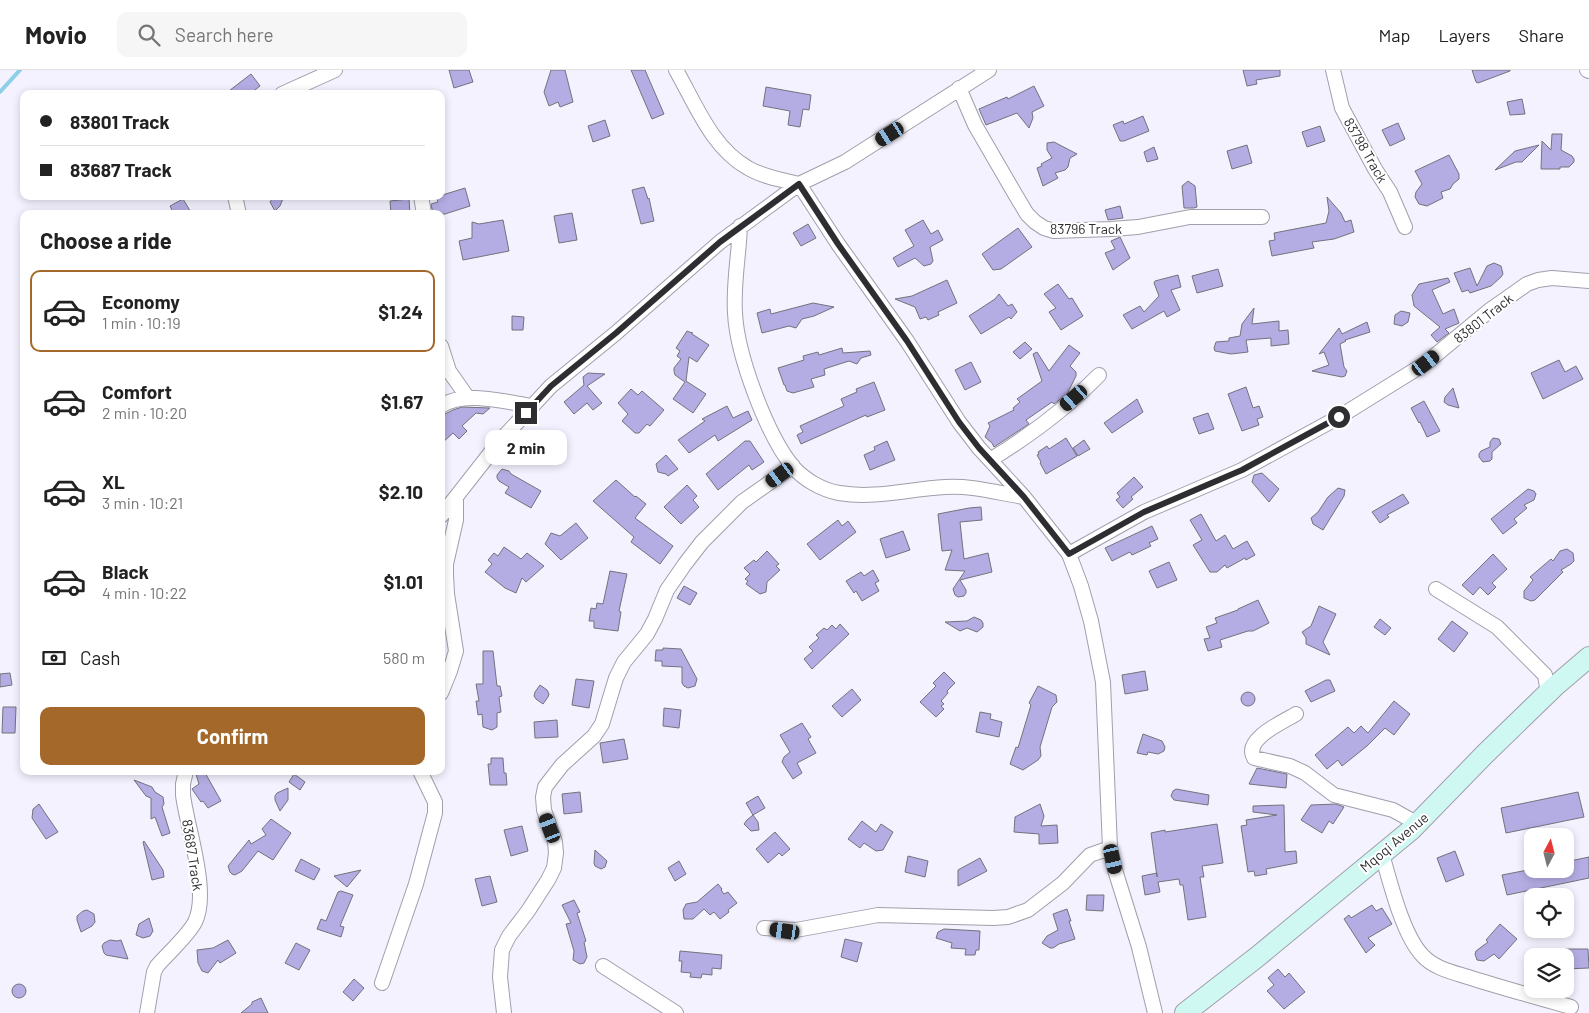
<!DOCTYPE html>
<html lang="en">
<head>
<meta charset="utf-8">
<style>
	body { margin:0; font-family:Barlow,sans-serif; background:#f6f6f6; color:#222; height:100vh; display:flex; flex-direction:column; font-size:19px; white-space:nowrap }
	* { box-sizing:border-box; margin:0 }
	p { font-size:16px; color:#767676 }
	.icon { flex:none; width:28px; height:28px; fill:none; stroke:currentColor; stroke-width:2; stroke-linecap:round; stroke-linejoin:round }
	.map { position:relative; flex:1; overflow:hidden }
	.side { position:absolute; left:20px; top:140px; width:425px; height:565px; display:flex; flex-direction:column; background:#fff; border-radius:10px; box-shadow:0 2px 8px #0003 }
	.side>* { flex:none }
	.top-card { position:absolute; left:20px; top:20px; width:425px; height:110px; border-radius:10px; box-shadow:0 2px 8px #0003; display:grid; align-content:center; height:110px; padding:0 20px; background:#fff }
	.needle { width:32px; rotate:7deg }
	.tools { position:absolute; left:1524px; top:758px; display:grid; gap:10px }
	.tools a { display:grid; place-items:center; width:50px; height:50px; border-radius:10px; background:#fff; box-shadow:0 2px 8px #0003; font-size:25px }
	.end { position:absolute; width:22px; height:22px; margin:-11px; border:6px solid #2e2e32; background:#fff; box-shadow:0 0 0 2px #fff }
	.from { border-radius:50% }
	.bubble { position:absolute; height:35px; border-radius:10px; background:#fff; box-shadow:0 2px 8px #0003; font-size:16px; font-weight:700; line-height:35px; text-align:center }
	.car { position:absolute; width:15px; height:30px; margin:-15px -8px; border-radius:6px; box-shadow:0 0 4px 1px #0007; background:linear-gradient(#222 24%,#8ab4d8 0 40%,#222 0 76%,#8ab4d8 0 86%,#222 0) }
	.top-card b { display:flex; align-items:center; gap:18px; height:48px; font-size:19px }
	.top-card b+b { border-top:1px solid #e0e0e0 }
	.top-card i { width:12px; height:12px; background:#222 }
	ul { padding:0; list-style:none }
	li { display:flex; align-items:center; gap:15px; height:82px; margin:0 10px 8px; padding:0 10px; border:2px solid transparent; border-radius:10px }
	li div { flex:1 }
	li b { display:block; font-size:19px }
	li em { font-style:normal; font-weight:700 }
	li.active { border-color:#a4682a }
	li>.icon { width:45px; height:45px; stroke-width:1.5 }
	h2 { padding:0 20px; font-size:22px; line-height:60px }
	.pay { display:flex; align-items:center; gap:12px; height:55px; padding:0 20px; font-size:19px }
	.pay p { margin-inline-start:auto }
	.action { display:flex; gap:10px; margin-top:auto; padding:10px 20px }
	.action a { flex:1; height:58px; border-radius:10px; background:#a4682a; color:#fff; font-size:20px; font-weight:700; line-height:58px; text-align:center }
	header { display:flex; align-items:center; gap:30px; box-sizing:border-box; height:70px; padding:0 25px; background:#fff; border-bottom:1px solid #e0e0e0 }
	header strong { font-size:24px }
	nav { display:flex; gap:28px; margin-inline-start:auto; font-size:18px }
	.search { width:350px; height:45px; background:#f6f6f6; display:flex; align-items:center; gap:12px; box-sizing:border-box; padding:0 18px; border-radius:10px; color:#767676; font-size:19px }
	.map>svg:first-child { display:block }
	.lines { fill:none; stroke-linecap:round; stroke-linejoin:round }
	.stream { stroke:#8ccfe8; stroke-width:4 }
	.building { fill:#b3ade3; stroke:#73727c }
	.street-casing { stroke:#a09faa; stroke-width:16 }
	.secondary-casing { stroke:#a09faa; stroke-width:22 }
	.street { stroke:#fff; stroke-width:14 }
	.secondary { stroke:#d0f8f2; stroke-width:20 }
	.route { stroke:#2e2e32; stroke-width:6 }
	.labels { text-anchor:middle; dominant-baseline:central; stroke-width:4; stroke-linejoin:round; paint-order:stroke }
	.street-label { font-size:14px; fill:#2e2e32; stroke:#fff }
</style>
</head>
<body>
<header>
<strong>Movio</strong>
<div class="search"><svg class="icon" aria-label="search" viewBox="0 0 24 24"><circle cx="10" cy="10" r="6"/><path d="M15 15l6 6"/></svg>Search here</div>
<nav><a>Map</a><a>Layers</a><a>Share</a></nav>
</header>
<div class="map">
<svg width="1589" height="943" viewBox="0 0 1589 943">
	<rect width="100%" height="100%" fill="#f3f2fe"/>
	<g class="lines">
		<path class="stream" d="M0 22 20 0"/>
	</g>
	<path class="building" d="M449 0H469L473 12 454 18Z
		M551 0H565L573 32 560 37 558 32 549 36 544 22Z
		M631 0H645L664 44 652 49Z
		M1243 0H1280V6L1256 10 1257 14 1247 16Z
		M1472 0H1510V1L1478 13 1476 12Z
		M251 4 260 16 250 24H225Z
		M1034 16 1044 36 1032 42 1033 48 1029 58 1017 43 986 55 979 39 1007 27 1008 29Z
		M766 17 811 25 809 40 803 39 800 57 788 55 790 41 763 36Z
		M1522 29 1525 44 1510 45 1507 32Z
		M1143 46 1149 61 1124 71H1120L1113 55 1123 51 1124 54Z
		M605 50 610 66 593 72 588 56Z
		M1398 53 1405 69 1390 76 1382 60Z
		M1320 56 1325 71 1307 77 1302 62Z
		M1552 64H1562L1561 80 1572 86 1574 89V92L1569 97H1560V99H1541L1542 71 1551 80Z
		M1054 72 1077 84 1070 88 1068 97 1065 100 1055 103 1058 108 1043 116 1037 98 1042 96 1041 94 1052 88 1047 80V73Z
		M1247 75 1252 93 1232 99 1227 81Z
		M1539 75 1522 92H1516L1495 100 1515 81Z
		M1154 77 1158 89 1147 92 1144 82Z
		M1449 85 1459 104V109L1453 114 1450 119 1441 122 1443 128 1427 136 1419 134 1415 127 1416 122 1422 114 1415 101Z
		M1188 111 1195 116 1197 137 1194 138H1184L1182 116Z
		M644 117 648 129 649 128 654 151 641 154 632 120Z
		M465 118 470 136 445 144H433L431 134 438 132 436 127Z
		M274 126H284L280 136 275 141 270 132Z
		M1327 127 1341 143 1345 152 1351 150 1354 162 1334 169 1312 172 1314 178 1272 186 1269 171 1275 170 1274 163 1326 153 1329 141Z
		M183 129 192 144H174L170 136Z
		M409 129 410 144H391L390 131Z
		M1120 136 1123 148 1108 150 1105 140Z
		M572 143 577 170 559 173 554 146Z
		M503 150 509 181 463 190 459 171 472 168V152L479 154Z
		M923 150 931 164 938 160 943 170 930 177 933 191 931 194 924 196 915 188 898 197 893 188 914 176 905 160Z
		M808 154 816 168 801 176 793 163Z
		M1018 158 1032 177 1001 199 993 200 982 184Z
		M1120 167 1130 188 1113 200 1105 183 1115 179 1111 171Z
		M1494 193 1501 196 1503 204 1501 207 1491 216 1470 223 1468 220 1462 222 1454 203 1470 198 1477 216 1487 196Z
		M1218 199 1223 216 1197 223 1192 206Z
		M1178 205 1181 217 1171 220 1180 240 1167 247 1164 241 1132 259 1123 245 1140 236 1144 242 1159 226 1154 213 1155 211Z
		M1448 208 1450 212 1432 220 1443 244 1454 239 1459 253 1445 259 1449 263 1437 272 1431 265 1440 257 1414 236 1412 225 1419 214Z
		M947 210 957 233 938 242 939 245 928 250 926 247 920 249 915 237 895 229 912 226Z
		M1058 214 1069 229 1072 228 1083 246 1061 260 1049 242 1056 238 1044 224Z
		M999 224 1008 236 1012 234 1017 242 1011 249 1009 247 981 264 969 246 995 229Z
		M813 233 834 237 814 246 802 249 796 258 789 256 762 263 757 243 770 239 771 244Z
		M1254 238 1252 254 1279 251V261L1288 260 1289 274 1271 276V268L1246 270 1248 282 1231 284 1215 281 1214 278 1216 272 1229 271V268L1240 266 1242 254Z
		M1401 241 1410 243 1408 252 1402 256 1394 254 1395 245Z
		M512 246 524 247 523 260H512Z
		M1367 252 1370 262 1345 270 1346 271 1340 274 1344 297 1347 301 1345 306 1342 307 1312 301 1329 295 1324 282 1319 284 1339 258 1342 264Z
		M687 261 692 263V262V264L709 275 697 292 689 287 686 311 706 324 693 343 673 329 685 312 675 305 674 301V298L681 289 677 286 680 281 676 278Z
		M1025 272 1032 279 1020 289 1013 282Z
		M1069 275 1080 283 1070 296 1076 302V306L1067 324 1054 334 1052 332 1026 350 1029 354 994 377 992 373 985 367 990 356 988 353 1014 340 1013 338 1020 332 1017 329 1042 311 1033 284 1037 282 1049 301Z
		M842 278 843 283 870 281 871 285 861 288 857 294 849 291 824 299 825 305 811 309 814 317 793 323 787 321 785 315H784L778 298 804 290 803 286 818 282 819 285Z
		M1559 290 1565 302 1576 296 1583 309 1543 329 1531 303Z
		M971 292 981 312 965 320 955 300Z
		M588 303 605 304 587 316 602 333 593 340 587 333 574 344 564 332 584 315 583 307Z
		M874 312 885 340 867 347 866 345 801 374 797 365 803 362 800 356 844 336 841 329 857 322 856 319Z
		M1246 317 1253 338 1259 336 1263 347 1257 349 1259 355 1242 361 1228 324Z
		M1453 318 1459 338 1448 335 1444 332 1445 327Z
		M631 319 638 325 642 321 664 340 650 356 647 354 639 363H635L622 351 628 344 618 333Z
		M1137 329 1143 342 1112 363 1104 353Z
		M1424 331 1440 361 1427 367 1420 352 1419 353 1411 338Z
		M727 336 733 348 748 341 752 350 718 371 715 365 689 383 678 370 705 351 702 349Z
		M462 337 490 338 483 344 476 343 462 356 467 361 459 369 453 363 441 374V346L453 340Z
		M1208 343 1214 359 1199 364 1193 348Z
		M1066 368 1077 386 1046 404 1040 393 1041 392 1037 385 1039 384 1038 382 1047 376 1049 379Z
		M1493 368 1499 369 1501 374 1492 382V389L1490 391 1483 392 1479 387V384L1481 381 1490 377V372Z
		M1084 370 1090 379 1078 386 1073 378Z
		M745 371H750L764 392 752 400 749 395 718 420 706 404Z
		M887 371 895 390 870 400 864 385 875 380 874 377Z
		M666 385 678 399 668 406 666 404 658 402 656 394Z
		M502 399 509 401 511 404 541 421 531 438 505 423 509 417 499 411 497 408V405Z
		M1262 403 1279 419 1269 432 1252 412 1254 405Z
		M1134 407 1143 417 1131 427 1133 429 1123 438 1116 430 1120 427 1117 423Z
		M616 410 635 427 636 426 646 434 635 448 673 476 660 494 631 472 634 467 593 431Z
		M687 415 697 426 693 430 699 437 681 454 664 437Z
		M1338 418 1345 420 1344 426 1323 460 1313 454 1311 448 1318 442 1328 427Z
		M1528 419 1534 421 1536 424 1534 430 1524 435 1527 438 1514 449 1517 453 1503 464 1491 449Z
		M1403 424 1409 433 1387 445 1389 447 1380 453 1372 442Z
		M981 437 982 450 960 452 964 489 988 483 992 502 960 510 966 520V523L964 526 958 527 955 525 953 519 965 501 945 500 952 480 942 481 938 444 969 438Z
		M1201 444 1216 471 1225 465 1233 479 1247 471 1255 485 1246 490 1245 488 1227 498 1225 495 1217 502H1210L1193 475 1202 470 1190 450Z
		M838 450 842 456 848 451 856 462 820 490 807 474Z
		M576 453 588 468 561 490 545 474 551 463 560 466Z
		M1152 456 1158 469 1149 473 1151 476 1132 485 1130 482 1112 491 1105 478Z
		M903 461 910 480 886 488 880 469Z
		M504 477 521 489 527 483 544 496 526 512 522 508 516 523 505 518 485 502 492 494 488 490 494 483 498 486Z
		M1567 479 1573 483 1574 491 1571 494 1561 500 1563 502 1535 530 1531 531 1524 528V521L1533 510 1530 507 1551 489 1553 491 1560 481Z
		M767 481 779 494 776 496 780 500 767 512 766 522 760 524 746 514 748 511 745 509 750 504 744 498 754 490 756 492Z
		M1493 484 1507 499 1492 513 1496 517 1488 525 1480 517 1473 525 1462 515Z
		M1169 492 1177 510 1157 518 1149 501Z
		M873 500 879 511 875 513 879 521 862 531 856 521 854 523 846 511 861 502 864 506Z
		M610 501 627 504 619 541 621 542 618 561 594 558V551H589L591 538 596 539 597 533 603 534Z
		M684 516 697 523 690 535 677 528Z
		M1258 530 1269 553 1253 561H1248L1220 570 1222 577 1208 581 1204 569 1210 568 1206 557 1217 553 1215 548 1238 540V539Z
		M1319 536 1336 544 1323 572 1330 585 1306 574V568L1302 562 1311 556Z
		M974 547 981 550 983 553V557L977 562 967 558 960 561 945 552 967 551Z
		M1380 549 1391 558 1385 565 1374 557Z
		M1452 551 1468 563 1454 582 1438 569Z
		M840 554 849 564 812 599 804 589 813 581 809 577 819 568 816 565 824 558 827 560 832 555 836 559Z
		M663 578 681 579 697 609 695 616 688 618 684 616 682 613V597L662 596V591H655L656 580H663Z
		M483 581H493L497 616H500L502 626 499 627 501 642 497 643V657L492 660 483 657 482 644 478 645 476 631H479L476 614H483Z
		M1145 601 1148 620 1125 624 1122 605Z
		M944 602 955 613 947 621 948 623 941 631 944 634 941 636 944 639 936 647 920 632 936 616 933 613Z
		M10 603 12 615 0 617V604Z
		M576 609 594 611 589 638 572 635Z
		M1326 610H1330L1335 621 1311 632 1305 621Z
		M540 615 547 620 549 624 548 627 543 634 536 629 534 626 535 622Z
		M1038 616 1056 625 1057 632 1052 637 1040 677 1041 686 1038 690 1023 700 1010 694 1016 677 1018 678 1031 635 1029 633Z
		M852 619 861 630 842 647 832 636Z
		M1241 629a7 7 0 1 1 14 0a7 7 0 1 1-14 0Z
		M1394 631 1410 644 1394 665 1385 658 1367 676 1342 696 1338 690 1327 699 1315 685 1348 657 1354 663 1361 656 1368 663Z
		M3 637H16L15 663H2Z
		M664 638 681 640 679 658 663 656Z
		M980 642 991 644 990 649 1002 652 999 667 976 662Z
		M557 650 558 667 535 668 534 652Z
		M802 653 811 667 808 669 816 683 797 693 802 703 793 709 782 692 784 687 790 682 780 665Z
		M1143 664 1162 671 1165 677 1164 681 1158 684 1148 682 1147 685 1137 683Z
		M624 669 628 689 603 693 600 673Z
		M491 688H503L504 703H506L507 715H490L488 694H491Z
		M1257 698 1287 704 1286 718 1249 714Z
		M195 701H204L221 731 208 738 203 731 201 732 192 719 199 714Z
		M294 704 305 712 300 720 289 712Z
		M134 710 152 717 155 722 163 727 164 734 162 737 170 763 162 766 155 747 151 749V728L146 726Z
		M288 718V730L280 741 275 730V726L277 723Z
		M1176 719 1209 725 1208 735 1174 730 1171 726 1173 721Z
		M580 722 582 742 564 744 562 724Z
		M1578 722 1584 747 1506 763 1501 738Z
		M758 726 765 738 753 745 746 733Z
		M39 734 58 762 46 769 32 748 33 739Z
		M1040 734 1044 746 1041 756 1057 755 1058 773 1039 774V764L1014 762 1015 747Z
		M1336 734 1344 737 1333 754 1329 751 1322 763 1301 750 1311 735Z
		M1284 735 1285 782 1296 781 1297 793 1266 799 1267 804 1255 806 1254 801 1248 802 1241 756 1247 755 1246 750 1277 745 1253 742V736Z
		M753 745 758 752 759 760 751 761 744 754 747 750Z
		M271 749 291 763 273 790 258 781 242 801 235 805 232 804 230 802 228 796 249 770 251 774 266 765 262 759Z
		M862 751 876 762 881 754 893 762 883 780 876 781 864 773 860 778 848 769Z
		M1217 754 1223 793 1202 796 1204 807H1200L1206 847 1188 850 1183 815H1180L1179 809 1158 812 1160 822 1145 825 1142 806 1157 803V807L1151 763 1165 760V762Z
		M522 756 528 781 511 786 504 760Z
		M775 762 790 779 782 786 779 783 768 793 756 779Z
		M144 771 163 800 164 807 152 810 143 772Z
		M595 780 607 791 605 797 601 799 595 796 594 793Z
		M1455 781 1464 805 1446 812 1437 788Z
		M908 786 928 791 925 807 905 802Z
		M1589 787V808L1507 825 1502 805 1533 799H1565V792Z
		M980 788 987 801 958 816V800Z
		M301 789 320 799 314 810 295 801Z
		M679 791 686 804 675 811 668 798Z
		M361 800 347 817 334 806Z
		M490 806 497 832 482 836 475 809Z
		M718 814 722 819 721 820 724 824 728 822 737 833 728 840 729 842 720 849 714 842 710 845 704 839 693 849H684L683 840 686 834 697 832Z
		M341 821 353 825 340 856 344 857 341 867 317 859 321 849 326 851 338 822Z
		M1087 825H1104L1103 841 1086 840Z
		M574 830 580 842 577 843 586 871 584 872 587 887 584 893 580 894 573 890 574 881 566 854 571 853 562 835Z
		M1372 835 1376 841 1382 838 1392 854 1368 868 1375 875 1366 883 1344 849 1349 845 1351 848Z
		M1067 839 1071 851H1069L1075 869 1059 874 1053 878H1050L1042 873 1047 866 1058 860 1053 844Z
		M87 840 94 844 95 852 92 856 81 862 77 850V846L83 841Z
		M149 848 153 861 150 866 143 868 136 865 139 854Z
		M1500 854 1517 869 1499 889 1494 884 1484 891 1477 890 1475 884 1476 881 1488 872 1486 870Z
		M944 859 980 861 979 880H976L975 885H965L966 879 951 878 952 873 936 868 938 862Z
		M845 869 862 873 857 892 841 887Z
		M110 870 117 871 121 870 128 889 106 885 104 883 102 876 104 873Z
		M228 870 236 883 220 893 218 890 208 903 202 901 198 893 197 880 213 878Z
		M296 873 310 880 299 900 285 893Z
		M1565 879H1588L1589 898 1565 899Z
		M680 881 722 885 721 899 712 898V905L702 904 701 908 690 907 691 903 681 902 682 891H679Z
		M1278 899 1285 907 1289 903 1305 922 1284 939 1267 921 1274 915 1268 908Z
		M354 909 364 918 353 931 343 922Z
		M12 921a7 7 0 1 1 14 0a7 7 0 1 1-14 0Z
		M261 928 268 943H241L252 934V932Z"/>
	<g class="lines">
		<g class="street-casing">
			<path id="street" d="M676 0C696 35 712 78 748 98 763 107 783 110 799 114
				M1333 0 1342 38 1375 99 1390 122 1405 157
				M1587 0 1589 1
				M959 18 975 55 1015 124 1027 144 1035 152 1044 158 1054 161 1111 159 1138 157 1190 147H1262
				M282 24 335 0
				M799 114 838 174 907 271 959 352 979 378 1024 427
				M235 126 239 144
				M421 126 424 144
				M740 156C739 185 733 214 735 243 737 285 767 366 794 398 805 410 822 420 839 423 875 429 909 419 945 417 971 415 998 423 1024 427L1069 484 1081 516 1091 551 1103 612 1110 778 1115 800 1139 877 1155 943
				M441 276 449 301 468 328
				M441 336C464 320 505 332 531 336
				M990 390C1029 366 1066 339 1099 305
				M441 446 499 372 551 316 616 263 720 172 799 114 845 92 989 0
				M1069 484 1144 442 1242 400 1339 347 1426 293 1490 240 1527 214 1538 210 1552 208 1589 211
				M1436 519 1497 557 1545 605 1548 623
				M441 623 450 601 456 581 447 524 446 505V494L456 450V428
				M1296 644C1283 652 1243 669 1254 688L1290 696 1305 703 1334 725 1393 740 1418 754
				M1382 784C1390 812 1403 866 1423 886 1434 898 1452 902 1468 907 1502 918 1536 927 1571 937
				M764 858 796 860 878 845 993 848 1008 847 1028 840 1063 813 1090 785 1110 778
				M603 896 676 943
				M382 913 416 814 435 743V732L420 701
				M147 943 154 902 157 896C168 883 187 867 195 852 210 822 187 758 183 725V714L186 701
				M504 943 500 907 502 880 509 866 528 841 548 810 554 798 556 783 555 772 544 740 543 727 545 717 562 695 594 666 602 654 616 608 624 592 647 564 655 549 667 520 685 494 702 472 742 432 793 396"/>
		</g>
		<g class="secondary-casing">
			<path id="secondary" d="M1185 943 1257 887 1411 760 1485 684 1554 617 1589 587"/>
		</g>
		<use href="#street" class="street"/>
		<use href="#secondary" class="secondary"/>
	</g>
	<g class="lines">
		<path class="route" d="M526 343 551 316 616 263 720 172 799 114 838 174 907 271 959 352 979 378 1024 427 1069 484 1144 442 1242 400 1339 347"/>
	</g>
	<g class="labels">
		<g class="street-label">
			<text transform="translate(1366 80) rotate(60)">83798 Track</text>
			<text x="1086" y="158">83796 Track</text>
			<text transform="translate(1483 248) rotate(-38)">83801 Track</text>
			<text transform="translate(1394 772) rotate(-40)">Mqoqi Avenue</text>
			<text transform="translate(193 785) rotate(81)">83687 Track</text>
		</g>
	</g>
</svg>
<div class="tools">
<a><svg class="needle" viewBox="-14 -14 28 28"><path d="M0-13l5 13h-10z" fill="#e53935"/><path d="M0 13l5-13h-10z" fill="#767676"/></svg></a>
<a><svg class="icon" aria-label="locate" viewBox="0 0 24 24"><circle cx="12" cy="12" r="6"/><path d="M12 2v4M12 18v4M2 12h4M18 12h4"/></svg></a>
<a><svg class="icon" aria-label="layers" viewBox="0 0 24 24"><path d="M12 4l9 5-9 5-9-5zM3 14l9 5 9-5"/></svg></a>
</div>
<i class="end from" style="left:1339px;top:347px"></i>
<i class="end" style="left:526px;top:343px"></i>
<div class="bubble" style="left:485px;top:360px;width:82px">2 min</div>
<i class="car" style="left:890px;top:64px;rotate:238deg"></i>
<i class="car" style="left:1426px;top:293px;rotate:52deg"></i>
<i class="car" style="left:1074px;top:328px;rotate:229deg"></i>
<i class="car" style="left:780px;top:405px;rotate:234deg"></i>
<i class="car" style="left:550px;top:758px;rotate:339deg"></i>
<i class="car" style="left:1113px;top:789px;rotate:167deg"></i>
<i class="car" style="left:785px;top:861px;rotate:278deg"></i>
<div class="top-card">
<b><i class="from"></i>83801 Track</b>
<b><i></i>83687 Track</b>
</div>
<section class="side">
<h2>Choose a ride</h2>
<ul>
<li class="active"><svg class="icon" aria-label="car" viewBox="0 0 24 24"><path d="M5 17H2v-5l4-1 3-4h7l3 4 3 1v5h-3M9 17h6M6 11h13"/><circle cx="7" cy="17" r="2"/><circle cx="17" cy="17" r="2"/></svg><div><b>Economy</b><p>1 min · 10:19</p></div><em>$1.24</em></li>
<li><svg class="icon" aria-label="car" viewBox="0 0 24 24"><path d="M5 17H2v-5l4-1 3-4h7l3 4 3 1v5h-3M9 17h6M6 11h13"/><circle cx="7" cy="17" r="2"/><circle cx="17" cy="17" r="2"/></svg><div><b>Comfort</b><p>2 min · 10:20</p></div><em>$1.67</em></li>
<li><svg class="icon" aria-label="car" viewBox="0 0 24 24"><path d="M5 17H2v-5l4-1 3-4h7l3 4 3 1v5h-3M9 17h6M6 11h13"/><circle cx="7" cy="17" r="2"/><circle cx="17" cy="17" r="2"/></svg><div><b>XL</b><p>3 min · 10:21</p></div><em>$2.10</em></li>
<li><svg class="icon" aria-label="car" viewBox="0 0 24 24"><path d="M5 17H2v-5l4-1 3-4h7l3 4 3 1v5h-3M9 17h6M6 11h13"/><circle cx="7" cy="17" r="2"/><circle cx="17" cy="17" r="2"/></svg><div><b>Black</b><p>4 min · 10:22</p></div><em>$1.01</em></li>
</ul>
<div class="pay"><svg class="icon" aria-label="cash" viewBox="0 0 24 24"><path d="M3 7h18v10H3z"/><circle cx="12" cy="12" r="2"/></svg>Cash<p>580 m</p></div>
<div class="action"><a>Confirm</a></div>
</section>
</div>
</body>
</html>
